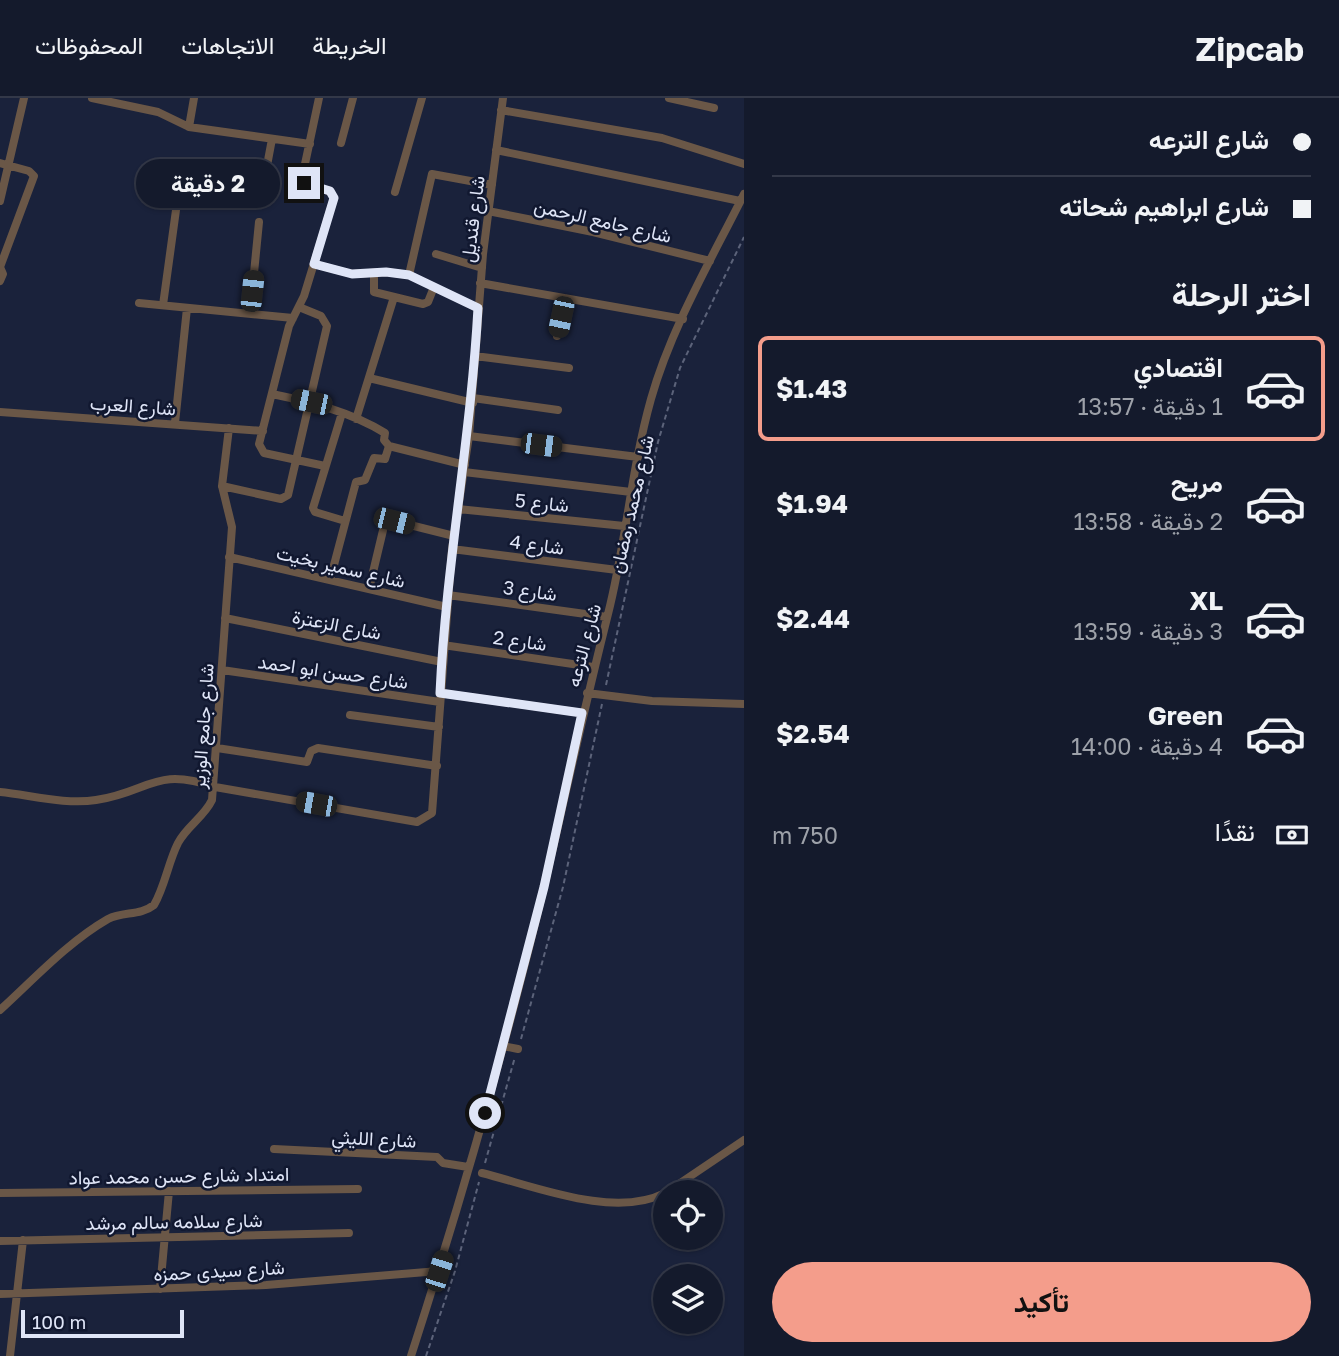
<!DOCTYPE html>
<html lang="ar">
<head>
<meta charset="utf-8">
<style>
	body { margin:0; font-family:"Golos Text",Vazirmatn,sans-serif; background:#1d2334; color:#f1f3f6; direction:rtl; height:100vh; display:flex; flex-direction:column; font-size:26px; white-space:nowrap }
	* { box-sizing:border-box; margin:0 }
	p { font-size:23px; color:#9da1a9 }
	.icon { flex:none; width:38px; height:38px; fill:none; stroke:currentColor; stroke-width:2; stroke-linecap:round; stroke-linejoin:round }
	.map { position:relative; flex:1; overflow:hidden; direction:ltr }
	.side { display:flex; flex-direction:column; background:#141a2c; width:595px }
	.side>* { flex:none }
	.guide { display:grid; align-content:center; height:154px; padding:0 28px; background:#141a2c }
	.fabs { position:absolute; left:653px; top:1082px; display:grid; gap:14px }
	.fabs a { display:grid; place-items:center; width:70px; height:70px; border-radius:50%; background:#141a2c; box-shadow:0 2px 5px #0004,0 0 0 2px #333848; font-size:35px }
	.scale { position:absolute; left:21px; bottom:18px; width:163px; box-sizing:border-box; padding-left:7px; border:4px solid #dfe5f7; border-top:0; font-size:19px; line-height:24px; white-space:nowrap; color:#dfe5f7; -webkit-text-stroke:5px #111830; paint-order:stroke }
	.end { position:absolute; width:32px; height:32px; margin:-16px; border:9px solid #dfe5f7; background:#111; box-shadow:0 0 0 4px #111 }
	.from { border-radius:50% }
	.bubble { position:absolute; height:49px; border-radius:24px; background:#141a2c; box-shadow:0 2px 5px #0004,0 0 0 2px #333848; font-size:23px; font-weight:700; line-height:49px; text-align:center; direction:rtl }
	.car { position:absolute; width:21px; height:42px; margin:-21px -10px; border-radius:9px; box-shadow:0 0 5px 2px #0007; background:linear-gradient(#222 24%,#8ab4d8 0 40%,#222 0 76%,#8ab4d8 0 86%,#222 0) }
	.guide b { display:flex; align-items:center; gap:24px; height:66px; font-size:26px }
	.guide b+b { border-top:2px solid #333848 }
	.guide i { width:18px; height:18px; background:#f1f3f6 }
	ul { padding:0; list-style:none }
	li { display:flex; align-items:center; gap:21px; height:105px; margin:0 14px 10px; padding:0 14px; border:4px solid transparent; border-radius:10px }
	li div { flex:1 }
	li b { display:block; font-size:26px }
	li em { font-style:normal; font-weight:700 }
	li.on { border-color:#f49d8b }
	li>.icon { width:63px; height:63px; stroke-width:1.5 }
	h2 { padding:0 28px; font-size:32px; line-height:84px }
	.pay { display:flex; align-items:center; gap:18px; height:77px; padding:0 28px; font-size:26px }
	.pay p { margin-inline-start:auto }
	.cta { display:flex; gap:14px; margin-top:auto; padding:14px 28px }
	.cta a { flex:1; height:80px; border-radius:42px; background:#f49d8b; color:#111; font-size:28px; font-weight:700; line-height:80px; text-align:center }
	header { display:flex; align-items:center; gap:42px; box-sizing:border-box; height:98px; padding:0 35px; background:#141a2c; border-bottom:2px solid #333848 }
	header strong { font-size:33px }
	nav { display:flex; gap:38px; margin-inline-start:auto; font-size:24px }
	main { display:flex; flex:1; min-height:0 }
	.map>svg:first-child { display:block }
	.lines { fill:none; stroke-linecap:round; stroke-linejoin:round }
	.path { stroke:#5c637a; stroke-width:2; stroke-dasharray:5 3.5; stroke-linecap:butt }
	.street { stroke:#6a5747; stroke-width:8 }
	.route { stroke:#dfe5f7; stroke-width:9 }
	.labels { text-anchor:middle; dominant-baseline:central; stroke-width:5; stroke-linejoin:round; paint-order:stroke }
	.street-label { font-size:19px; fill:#dfe5f7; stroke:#111830 }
</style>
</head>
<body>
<header>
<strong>Zipcab</strong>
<nav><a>الخريطة</a><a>الاتجاهات</a><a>المحفوظات</a></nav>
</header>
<main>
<section class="side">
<div class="guide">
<b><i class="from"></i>شارع الترعه</b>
<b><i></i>شارع ابراهيم شحاته</b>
</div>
<h2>اختر الرحلة</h2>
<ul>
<li class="on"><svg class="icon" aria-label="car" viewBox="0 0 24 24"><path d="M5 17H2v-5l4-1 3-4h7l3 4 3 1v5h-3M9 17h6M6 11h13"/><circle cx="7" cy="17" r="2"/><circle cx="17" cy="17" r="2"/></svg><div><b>اقتصادي</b><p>1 دقيقة · 13:57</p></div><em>$1.43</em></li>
<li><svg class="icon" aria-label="car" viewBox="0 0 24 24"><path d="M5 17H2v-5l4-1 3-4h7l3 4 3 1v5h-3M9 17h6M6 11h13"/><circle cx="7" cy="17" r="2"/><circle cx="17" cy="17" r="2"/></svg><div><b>مريح</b><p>2 دقيقة · 13:58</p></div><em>$1.94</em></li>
<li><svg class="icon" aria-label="car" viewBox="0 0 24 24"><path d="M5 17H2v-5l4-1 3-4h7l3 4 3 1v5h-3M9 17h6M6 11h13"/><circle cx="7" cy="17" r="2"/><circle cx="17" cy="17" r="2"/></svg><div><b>XL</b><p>3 دقيقة · 13:59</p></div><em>$2.44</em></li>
<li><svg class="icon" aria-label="car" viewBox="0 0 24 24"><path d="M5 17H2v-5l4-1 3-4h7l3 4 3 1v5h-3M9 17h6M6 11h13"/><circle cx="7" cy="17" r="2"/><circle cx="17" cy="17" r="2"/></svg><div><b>Green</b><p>4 دقيقة · 14:00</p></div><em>$2.54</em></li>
</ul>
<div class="pay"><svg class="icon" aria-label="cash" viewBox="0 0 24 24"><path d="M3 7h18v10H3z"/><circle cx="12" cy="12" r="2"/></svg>نقدًا<p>750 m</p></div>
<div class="cta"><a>تأكيد</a></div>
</section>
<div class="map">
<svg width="744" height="1258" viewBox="0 0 744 1258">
	<rect width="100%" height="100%" fill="#1a223b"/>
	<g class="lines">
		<path class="path" d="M606 587 658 344 680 270 744 139
			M521 941 563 789 602 606
			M485 1065 515 959
			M426 1258 455 1173 479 1084"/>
		<path class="street" d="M92 0 158 14 189 29 310 46
			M319 0 302 80 308 88 330 93 334 100 304 198 289 228 259 346 264 355 325 368
			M669 0 714 10
			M501 12 662 40 744 66
			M189 29 194 0
			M341 45 353 0
			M496 52 740 103
			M0 65 29 73 34 78 0 169 3 176 0 183
			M266 73 272 41
			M395 94 422 0
			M0 103 24 0
			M488 113 593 134 710 163
			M436 156 482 170
			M314 166 352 176 386 174 409 177 478 210
			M374 175V194L423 206 428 204 434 189
			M409 177 432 76 492 87
			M480 185 683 221
			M139 205 293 220
			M163 207 176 112
			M250 216 259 124
			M557 238 564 200
			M475 258 569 270
			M369 280 473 305
			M272 296C311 304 351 314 385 335L384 342 389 348 385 361 374 360 365 382 356 384 330 482
			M473 300 558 312
			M0 314 263 333
			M342 315 313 410 315 414 345 423
			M356 321 394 199
			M175 325 187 210
			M469 338 638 359
			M389 348 465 367
			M464 374 631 394
			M222 388 281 401 288 397 327 228 321 218 299 209
			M458 411 624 428
			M452 451 617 472
			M229 459 447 509
			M369 491 385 424 394 423 454 438
			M448 497 607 519
			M225 520 442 564
			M443 547 593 569
			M222 572 440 604
			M440 595 582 615
			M587 595 652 603 744 606
			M350 617 439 629
			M217 650 307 664 311 653 318 650 437 668
			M0 694C30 697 66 707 96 702 150 694 154 668 215 689L417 724 432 715 452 451 469 338 483 156 503 0
			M0 912C34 881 68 844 108 821 123 813 140 818 154 807 165 788 168 765 178 745 187 728 204 719 212 702L232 429 222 388 229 330
			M503 948 518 951
			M274 1051 437 1059 443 1065 468 1069
			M482 1075C534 1088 614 1121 665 1095
			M667 1094 744 1042
			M0 1095 358 1091
			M0 1143 349 1135
			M160 1191 169 1093
			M0 1196 266 1187 439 1173
			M10 1258 23 1142
			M411 1258C461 1103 506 947 544 789 565 698 585 607 608 516 626 446 631 372 651 301 671 230 711 162 744 96"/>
	</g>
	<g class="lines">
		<path class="route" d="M304 85 330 93 334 100 314 166 352 176 386 174 409 177 478 210C471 339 446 466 440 595L582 615 544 789 485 1015"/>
	</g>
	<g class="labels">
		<g class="street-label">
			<text transform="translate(472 121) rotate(-83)">شارع قنديل</text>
			<text transform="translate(603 122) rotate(13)">شارع جامع الرحمن</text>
			<text transform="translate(133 307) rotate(4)">شارع العرب</text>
			<text transform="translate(542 404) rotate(6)">شارع 5</text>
			<text transform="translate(631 406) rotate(-77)">شارع محمد رمضان</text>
			<text transform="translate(537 446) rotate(7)">شارع 4</text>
			<text transform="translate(341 468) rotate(13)">شارع سمير بخيت</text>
			<text transform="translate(530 492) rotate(8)">شارع 3</text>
			<text transform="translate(337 526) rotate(11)">شارع الزعترة</text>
			<text transform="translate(520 542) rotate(8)">شارع 2</text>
			<text transform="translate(583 547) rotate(-75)">شارع الترعه</text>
			<text transform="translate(333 573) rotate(8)">شارع حسن ابو احمد</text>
			<text transform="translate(202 628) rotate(-86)">شارع جامع الوزير</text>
			<text transform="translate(374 1040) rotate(3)">شارع الليثي</text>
			<text transform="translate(179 1077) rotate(-1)">امتداد شارع حسن محمد عواد</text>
			<text transform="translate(174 1123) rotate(-1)">شارع سلامه سالم مرشد</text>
			<text transform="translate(219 1172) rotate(-3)">شارع سيدى حمزه</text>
		</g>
	</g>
</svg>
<div class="fabs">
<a><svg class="icon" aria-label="locate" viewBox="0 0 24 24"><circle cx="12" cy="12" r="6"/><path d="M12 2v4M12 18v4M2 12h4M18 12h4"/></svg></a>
<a><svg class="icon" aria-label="layers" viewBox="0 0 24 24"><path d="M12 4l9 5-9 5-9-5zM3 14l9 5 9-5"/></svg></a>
</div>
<div class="scale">100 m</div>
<i class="end from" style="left:485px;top:1015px"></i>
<i class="end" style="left:304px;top:85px"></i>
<div class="bubble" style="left:136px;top:61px;width:144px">2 دقيقة</div>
<i class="car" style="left:252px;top:193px;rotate:6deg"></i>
<i class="car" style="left:561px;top:219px;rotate:192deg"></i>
<i class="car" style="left:311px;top:304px;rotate:282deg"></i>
<i class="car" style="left:541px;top:347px;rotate:97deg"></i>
<i class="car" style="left:394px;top:423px;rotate:104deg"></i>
<i class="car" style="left:316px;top:706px;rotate:280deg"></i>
<i class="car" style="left:439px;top:1173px;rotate:18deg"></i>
</div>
</main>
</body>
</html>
